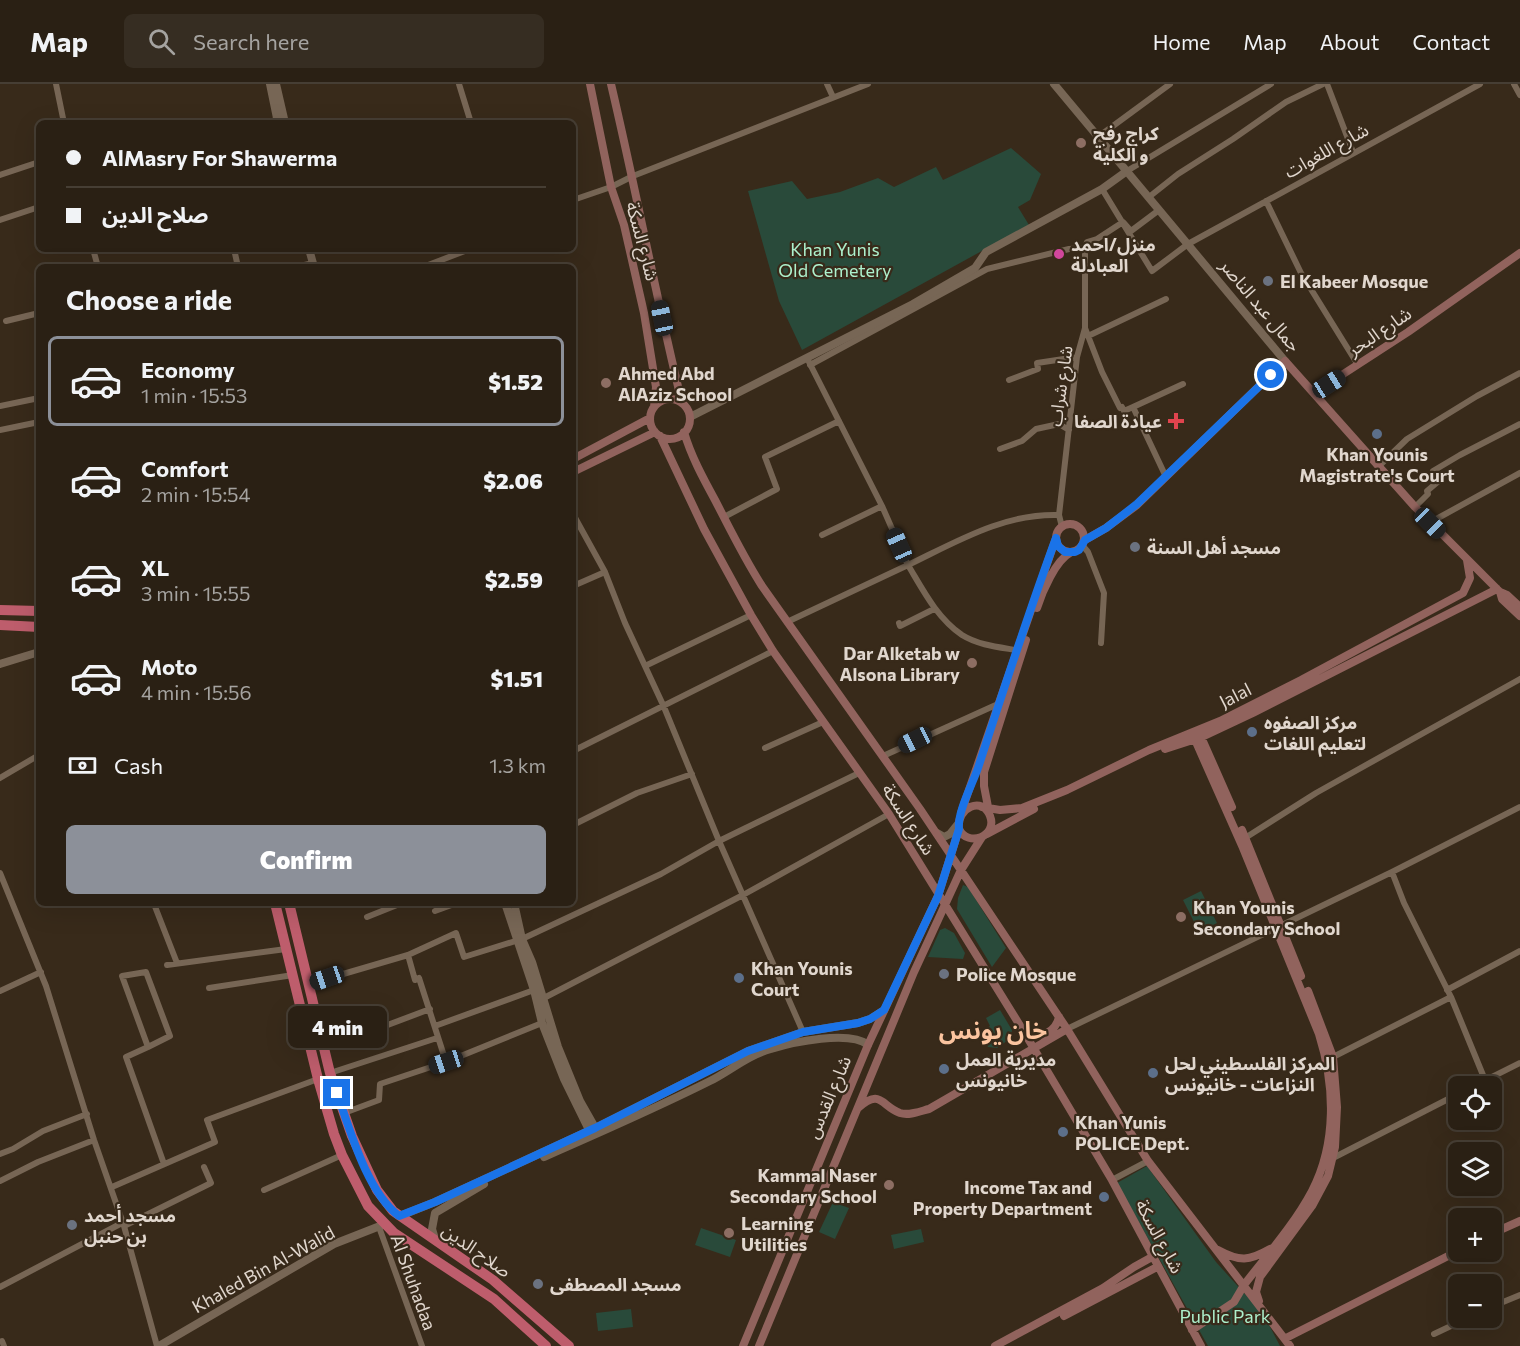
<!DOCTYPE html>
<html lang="en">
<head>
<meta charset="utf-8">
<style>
	body { margin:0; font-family:Commissioner,"Noto Sans Arabic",sans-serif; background:#362d22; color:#f1f3f6; height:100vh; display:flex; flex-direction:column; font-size:22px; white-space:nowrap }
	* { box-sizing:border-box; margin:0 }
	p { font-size:20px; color:#a5a3a0 }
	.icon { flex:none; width:33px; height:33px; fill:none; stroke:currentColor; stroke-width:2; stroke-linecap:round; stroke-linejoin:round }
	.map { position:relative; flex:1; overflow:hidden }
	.panel { position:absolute; left:36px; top:180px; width:540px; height:642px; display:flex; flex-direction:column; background:#2a2014; border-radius:9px; box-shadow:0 6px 24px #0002,0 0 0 2px #463e34 }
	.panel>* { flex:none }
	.banner { position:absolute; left:36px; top:36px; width:540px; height:132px; border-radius:9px; box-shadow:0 6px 24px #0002,0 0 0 2px #463e34; display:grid; align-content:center; height:132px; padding:0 30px; background:#2a2014 }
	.tools { position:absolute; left:1448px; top:992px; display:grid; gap:12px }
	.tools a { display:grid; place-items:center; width:54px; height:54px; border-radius:9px; background:#2a2014; box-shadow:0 6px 24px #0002,0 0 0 2px #463e34; font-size:30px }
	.end { position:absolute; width:27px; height:27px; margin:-14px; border:8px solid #1a73e8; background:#fff; box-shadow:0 0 0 3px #fff }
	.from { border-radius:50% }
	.bubble { position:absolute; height:42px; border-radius:9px; background:#2a2014; box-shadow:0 6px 24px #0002,0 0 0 2px #463e34; font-size:20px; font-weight:800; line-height:42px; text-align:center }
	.car { position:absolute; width:18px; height:36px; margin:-18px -9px; border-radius:8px; box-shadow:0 0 4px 2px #0007; background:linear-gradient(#222 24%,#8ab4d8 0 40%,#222 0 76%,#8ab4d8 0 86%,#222 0) }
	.banner b { display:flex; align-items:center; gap:21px; height:57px; font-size:22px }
	.banner b+b { border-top:2px solid #463e34 }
	.banner i { width:15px; height:15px; background:#f1f3f6 }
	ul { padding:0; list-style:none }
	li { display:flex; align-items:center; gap:18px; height:90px; margin:0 12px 9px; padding:0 18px; border:3px solid transparent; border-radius:9px }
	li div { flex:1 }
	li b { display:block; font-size:22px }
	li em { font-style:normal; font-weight:800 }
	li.active { border-color:#8c9099 }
	li>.icon { width:54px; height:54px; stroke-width:1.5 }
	h2 { padding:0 30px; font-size:27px; line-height:72px }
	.pay { display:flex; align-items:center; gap:15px; height:66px; padding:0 30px; font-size:22px }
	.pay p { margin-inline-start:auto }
	.primary-button { display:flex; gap:12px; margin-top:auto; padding:12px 30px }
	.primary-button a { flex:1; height:69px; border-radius:9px; background:#8c9099; color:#fff; font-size:24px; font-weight:800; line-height:69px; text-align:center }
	header { display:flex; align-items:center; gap:36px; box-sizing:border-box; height:84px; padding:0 30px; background:#2a2014; border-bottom:2px solid #463e34 }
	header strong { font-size:28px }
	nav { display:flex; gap:33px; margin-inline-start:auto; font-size:21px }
	.search { width:420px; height:54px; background:#362d22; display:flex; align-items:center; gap:15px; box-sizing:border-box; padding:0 21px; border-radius:9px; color:#a5a3a0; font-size:22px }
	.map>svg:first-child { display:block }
	.green { fill:#294a3a }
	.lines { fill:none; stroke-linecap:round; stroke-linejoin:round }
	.minor { stroke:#765; stroke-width:6 }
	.tertiary { stroke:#765; stroke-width:8 }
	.secondary { stroke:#91635d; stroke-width:8 }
	.trunk { stroke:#be5d6c; stroke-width:10 }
	.route { stroke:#1a73e8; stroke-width:8 }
	.education-dot { fill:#8d6e63; stroke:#382a1a; stroke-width:2 }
	.hotel-dot { fill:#d1479c; stroke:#382a1a; stroke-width:2 }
	.worship-dot { fill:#6b7280; stroke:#382a1a; stroke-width:2 }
	.health-dot { fill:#e0444e; stroke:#382a1a; stroke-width:2 }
	.service-dot { fill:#5c6f8a; stroke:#382a1a; stroke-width:2 }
	.labels { text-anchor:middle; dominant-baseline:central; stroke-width:4.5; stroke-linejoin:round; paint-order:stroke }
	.poi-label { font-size:18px; font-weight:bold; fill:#e1d7ce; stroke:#382a1a; text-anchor:start }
	.street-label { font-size:18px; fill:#e1d7ce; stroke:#382a1a }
	.park-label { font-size:18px; fill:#adf1cd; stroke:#382a1a }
	.district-label { font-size:24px; font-weight:bold; fill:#fbc49f; stroke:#382a1a }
</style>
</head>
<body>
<header>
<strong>Map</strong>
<div class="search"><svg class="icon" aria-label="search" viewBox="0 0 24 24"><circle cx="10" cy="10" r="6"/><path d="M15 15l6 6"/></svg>Search here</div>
<nav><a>Home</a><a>Map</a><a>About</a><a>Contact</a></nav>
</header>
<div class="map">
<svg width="1520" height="1262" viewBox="0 0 1520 1262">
	<rect width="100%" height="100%" fill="#382a1a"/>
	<path class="green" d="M1011 64 1041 90 1030 116 1018 123 1029 141 802 266 779 217 748 107 792 97 807 115 840 108 878 94 894 103 936 83 943 96Z
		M963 801 968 803 1006 864 992 883 957 825 958 814Z
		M1201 807 1217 839 1199 848 1183 816Z
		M945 844 954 849 965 869 963 875 928 873 940 846Z
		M1000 926 1012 946 1011 954 997 964 988 963 981 950 984 948 983 946 990 942 986 934Z
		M1147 1082 1216 1178 1264 1231 1280 1262H1208L1117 1099Z
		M833 1118 849 1124 835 1155 819 1148Z
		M701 1144 736 1156 730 1173 695 1161Z
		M921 1145 924 1158 894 1165 891 1151Z
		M631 1225 633 1243 598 1247 596 1229Z"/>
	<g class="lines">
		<path class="minor" d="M56 0 64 39
			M459 0 471 39
			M827 0 833 13
			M1327 0 1353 68
			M1514 0 1520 11
			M264 39 277 36
			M1098 53 1170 0
			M1127 87 1271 0
			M0 91 39 78
			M1102 105 1152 187 1188 160 1480 0
			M1149 113 1178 90 1233 55 1286 18 1323 0
			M573 116 611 103 633 92 868 0
			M1266 117 1301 189 1358 281
			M0 136 39 123
			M93 165 98 183
			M234 165 238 183
			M296 183 313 179
			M423 183 470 165
			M6 237 39 229
			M1085 244 1102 288 1120 324 1122 323 1124 327 1133 323
			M1088 252 1166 215
			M810 281 987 185 1069 165 1085 164 1087 158 1097 155 1123 138 1131 147 1159 126
			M1009 296 1038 285 1037 279 1077 273
			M0 322 39 314
			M0 346 39 338
			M1000 365 1022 357 1036 345 1059 340 1069 346
			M1378 383 1407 355 1477 312 1520 289
			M1166 393 1133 323 1183 300
			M1415 423 1428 410 1427 407 1440 396 1433 387 1460 371 1520 340
			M573 430 605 488 625 539 664 623 719 757 803 948
			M724 433 777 405 765 373 839 337
			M1429 439 1520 389
			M1062 443 1059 431 1077 273 1085 244V164
			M822 451 882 422
			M1083 462 1088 468 1104 509 1101 559
			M573 502 605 488
			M787 538 908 481 882 422 809 278
			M899 539 900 542 934 525
			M1016 566C998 563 978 561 962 551 937 534 923 506 908 481 956 458 1004 429 1059 431
			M645 582 751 531
			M765 664 823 638
			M573 667 773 567
			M883 672 998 620
			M0 694 39 671
			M573 741 637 709 692 690
			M1245 754 1316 709 1520 595
			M1392 788 1404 819 1451 913 1485 996
			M0 789 46 902 94 1056 124 1142
			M154 820 177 879
			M435 827 457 819
			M367 833 402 819
			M408 871 415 896 419 894 446 978
			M167 881 286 865
			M309 900 408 871 456 849 464 873 522 855 661 790 719 757 859 689
			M209 904 293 891
			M1447 906 1520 867
			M0 907 41 888
			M540 916 743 811 889 730
			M435 942 534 906
			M1067 945 1392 788 1520 723
			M148 963 170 952 146 888 122 892 148 963 126 973 164 1080
			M324 965 430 925
			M1333 973 1451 913
			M330 989 437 954
			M1474 1002 1520 979
			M344 1029 379 1016 380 1000 446 978 542 939
			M0 1070 13 1065 43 1047 87 1030
			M1333 1074 1458 1010
			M1112 1096 1148 1077
			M0 1097 38 1078 94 1056
			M112 1103 215 1058 207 1036 318 995
			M264 1106 342 1071
			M379 1143 422 1262
			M0 1203 122 1139
			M1491 1223 1520 1211
			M1434 1250 1470 1233
			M2 1257 4 1262
			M157 1262 124 1142 211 1099 204 1083"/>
		<path class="tertiary" d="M270 0 278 39
			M276 0 285 39
			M1054 0 1285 277
			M309 165 314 183
			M690 333 913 220 975 184 986 168 1102 105 1127 87
			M0 580 39 568
			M937 749 944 753 950 750 958 740
			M505 819 534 906 542 939 564 995 591 1050
			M514 819 522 855 532 878 558 963 580 1017 597 1047
			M544 1073C599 1049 656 1024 710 997 730 987 748 971 771 965 793 958 850 946 868 961
			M400 1132 435 1118 595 1044 748 967 803 948 858 939 870 935 884 926
			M435 1155 432 1145 435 1129 484 1100
			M159 1262 334 1160 385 1140"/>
		<path class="secondary" d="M590 0 611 103 624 141 644 229 656 303 654 323
			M611 0C636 106 656 213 682 319
			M1314 309 1408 248 1520 169
			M650 335a20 20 0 1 1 40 0a20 20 0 1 1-40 0Z
			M684 348C691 372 703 394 715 416 730 445 744 474 762 502L920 725 1067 945 1148 1077 1290 1262
			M660 352 704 445 751 531 773 567 889 730 1024 948 1112 1096 1201 1262
			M573 375 650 334
			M573 388 655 348
			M1056 454a14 14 0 1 1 28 0a14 14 0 1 1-28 0Z
			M1085 456 1106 444 1137 421 1285 277 1415 423 1500 508 1507 511 1520 523
			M1500 508 1502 515 1520 532
			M1037 524C1042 508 1056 476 1070 469
			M1198 646 1232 723
			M1192 649 1243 764 1319 950C1335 1001 1337 1059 1312 1107 1294 1141 1267 1171 1244 1201L1234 1218 1192 1246
			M1165 665 1202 653 1253 629 1497 505
			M982 723 1000 726 1022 724 1067 706 1149 666 1220 637 1301 596 1463 509 1470 494 1467 476
			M989 728 984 702V688L1026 556
			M961 729 1056 454
			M1242 746 1301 892
			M987 750 1034 725
			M1026 951C1040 955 1056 948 1059 933
			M858 1024C881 1004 881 1022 900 1029 909 1032 921 1027 929 1025L1067 945
			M1491 1150 1520 1137
			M1218 1166C1240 1178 1249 1177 1270 1165
			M1259 1217 1256 1208 1260 1193 1312 1122 1328 1092 1335 1063 1337 1023 1333 973 1308 907
			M1064 1232 1157 1183
			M1286 1254 1458 1167
			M743 1262 868 961 938 812 959 745C956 723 983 712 990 732 998 752 968 764 959 745
			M759 1262 914 888 961 786 982 753
			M995 1262 1103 1204 1134 1183 1152 1173"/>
		<path class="trunk" d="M0 526 39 527
			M0 541 39 543
			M275 819 318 995 334 1050 342 1071 368 1122 394 1149 494 1215 546 1262
			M289 819 330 989 352 1052 377 1106 393 1127 493 1196 569 1262"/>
	</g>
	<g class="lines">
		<path class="route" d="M337 1009C350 1046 367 1108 399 1132L435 1118 595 1044 748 967 803 948 858 939 870 935 884 926 938 812 959 745C957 729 972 701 978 684 1003 607 1028 530 1056 454L1058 462 1065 468H1075L1079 466 1085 456 1106 444 1137 420 1271 291"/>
	</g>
	<g class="education-dot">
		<circle cx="1081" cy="59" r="6"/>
		<circle cx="606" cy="299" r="6"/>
		<circle cx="972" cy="579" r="6"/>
		<circle cx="1181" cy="833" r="6"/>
		<circle cx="889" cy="1101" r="6"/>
		<circle cx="729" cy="1149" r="6"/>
	</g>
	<circle class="hotel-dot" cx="1059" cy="170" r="6"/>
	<g class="worship-dot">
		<circle cx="1268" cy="197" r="6"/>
		<circle cx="1135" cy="463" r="6"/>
		<circle cx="944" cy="890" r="6"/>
		<circle cx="72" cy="1141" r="6"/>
		<circle cx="538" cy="1200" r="6"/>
	</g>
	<path class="health-dot" d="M1173 328h6v6h6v6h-6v6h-6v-6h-6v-6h6z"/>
	<g class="service-dot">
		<circle cx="1377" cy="350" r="6"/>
		<circle cx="1252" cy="648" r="6"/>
		<circle cx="739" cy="894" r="6"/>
		<circle cx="944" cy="985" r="6"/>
		<circle cx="1153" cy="989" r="6"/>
		<circle cx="1063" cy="1048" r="6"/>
		<circle cx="1104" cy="1113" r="6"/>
	</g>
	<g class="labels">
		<g class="poi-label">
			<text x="1093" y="49">كراج رفح<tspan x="1093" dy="21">و الكلية</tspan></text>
			<text x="1071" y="160">منزل/احمد<tspan x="1071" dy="21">العبادلة</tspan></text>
			<text x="1280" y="197">El Kabeer Mosque</text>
			<text x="618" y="289">Ahmed Abd<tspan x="618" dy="21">AlAziz School</tspan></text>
			<text x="1162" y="337" text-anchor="end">عيادة الصفا</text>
			<text x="1377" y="370" text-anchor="middle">Khan Younis<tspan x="1377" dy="21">Magistrate's Court</tspan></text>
			<text x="1147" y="463">مسجد أهل السنة</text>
			<text x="960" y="569" text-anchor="end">Dar Alketab w<tspan x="960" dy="21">Alsona Library</tspan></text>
			<text x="1264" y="638">مركز الصفوه<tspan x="1264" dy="21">لتعليم اللغات</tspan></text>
			<text x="1193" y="823">Khan Younis<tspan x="1193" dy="21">Secondary School</tspan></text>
			<text x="751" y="884">Khan Younis<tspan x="751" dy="21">Court</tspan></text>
			<text x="956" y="890">Police Mosque</text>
			<text x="956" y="975">مديرية العمل<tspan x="956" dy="21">خانيونس</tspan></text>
			<text x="1165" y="979">المركز الفلسطيني لحل<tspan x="1165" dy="21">النزاعات - خانيونس</tspan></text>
			<text x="1075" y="1038">Khan Yunis<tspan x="1075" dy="21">POLICE Dept.</tspan></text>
			<text x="877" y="1091" text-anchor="end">Kammal Naser<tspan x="877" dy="21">Secondary School</tspan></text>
			<text x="1092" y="1103" text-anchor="end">Income Tax and<tspan x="1092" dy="21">Property Department</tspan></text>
			<text x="84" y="1131">مسجد أحمد<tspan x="84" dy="21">بن حنبل</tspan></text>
			<text x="741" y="1139">Learning<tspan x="741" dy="21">Utilities</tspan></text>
			<text x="550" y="1200">مسجد المصطفى</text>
		</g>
		<g class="street-label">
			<text transform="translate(1326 66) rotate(-29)">شارع اللغوات</text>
			<text transform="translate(643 157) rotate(75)">شارع السكة</text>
			<text transform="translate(1261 221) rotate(50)">جمال عبد الناصر</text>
			<text transform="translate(1379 247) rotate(-34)">شارع البحر</text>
			<text transform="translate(1060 302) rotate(-82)">شارع شراب</text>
			<text transform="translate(1235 611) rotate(-27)">Jalal</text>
			<text transform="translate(909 735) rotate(57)">شارع السكة</text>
			<text transform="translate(828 1013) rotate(-67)">شارع القدس</text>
			<text transform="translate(1160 1152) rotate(62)">شارع السكة</text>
			<text transform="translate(477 1166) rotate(35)">صلاح الدين</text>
			<text transform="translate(263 1185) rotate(-29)">Khaled Bin Al-Walid</text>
			<text transform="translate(414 1198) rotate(70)">Al Shuhadaa</text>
		</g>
		<g class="park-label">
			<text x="835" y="165">Khan Yunis<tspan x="835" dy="21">Old Cemetery</tspan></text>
			<text x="1225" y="1232">Public Park</text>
		</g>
		<g class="district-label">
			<text x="993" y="945">خان يونس</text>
		</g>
	</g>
</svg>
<div class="tools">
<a><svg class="icon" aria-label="locate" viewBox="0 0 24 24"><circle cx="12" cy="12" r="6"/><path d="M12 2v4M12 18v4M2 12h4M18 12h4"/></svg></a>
<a><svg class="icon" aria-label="layers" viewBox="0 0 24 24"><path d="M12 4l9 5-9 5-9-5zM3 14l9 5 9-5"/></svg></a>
<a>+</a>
<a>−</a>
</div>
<i class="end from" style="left:1271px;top:291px"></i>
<i class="end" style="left:337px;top:1009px"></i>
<div class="bubble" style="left:288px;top:922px;width:99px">4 min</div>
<i class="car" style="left:662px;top:234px;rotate:348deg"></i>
<i class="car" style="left:1329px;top:300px;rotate:58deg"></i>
<i class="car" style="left:1430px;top:439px;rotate:135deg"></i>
<i class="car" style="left:899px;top:461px;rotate:336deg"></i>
<i class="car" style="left:915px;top:656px;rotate:244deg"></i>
<i class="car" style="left:327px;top:894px;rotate:251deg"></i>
<i class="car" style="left:446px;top:978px;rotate:252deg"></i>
<div class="banner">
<b><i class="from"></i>AlMasry For Shawerma</b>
<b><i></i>صلاح الدين</b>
</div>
<section class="panel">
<h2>Choose a ride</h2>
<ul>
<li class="active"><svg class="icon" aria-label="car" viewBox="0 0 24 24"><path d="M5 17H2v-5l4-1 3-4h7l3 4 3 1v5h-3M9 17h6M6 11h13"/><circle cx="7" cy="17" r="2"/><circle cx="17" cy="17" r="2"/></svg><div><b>Economy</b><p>1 min · 15:53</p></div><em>$1.52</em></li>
<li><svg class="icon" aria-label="car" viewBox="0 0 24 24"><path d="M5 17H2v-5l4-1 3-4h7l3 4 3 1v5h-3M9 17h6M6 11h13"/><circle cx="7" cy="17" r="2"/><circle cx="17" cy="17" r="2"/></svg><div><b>Comfort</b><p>2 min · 15:54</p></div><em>$2.06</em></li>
<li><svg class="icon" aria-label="car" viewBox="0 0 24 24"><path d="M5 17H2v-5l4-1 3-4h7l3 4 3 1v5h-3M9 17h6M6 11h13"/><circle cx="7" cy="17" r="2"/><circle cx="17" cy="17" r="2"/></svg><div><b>XL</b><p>3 min · 15:55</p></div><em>$2.59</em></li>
<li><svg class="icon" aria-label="car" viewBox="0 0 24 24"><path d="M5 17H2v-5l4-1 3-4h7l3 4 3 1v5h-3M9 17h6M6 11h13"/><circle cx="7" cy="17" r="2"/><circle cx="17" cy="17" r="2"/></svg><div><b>Moto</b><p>4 min · 15:56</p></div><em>$1.51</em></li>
</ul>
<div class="pay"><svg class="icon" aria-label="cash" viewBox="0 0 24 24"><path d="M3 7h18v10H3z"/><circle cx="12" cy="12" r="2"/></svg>Cash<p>1.3 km</p></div>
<div class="primary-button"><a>Confirm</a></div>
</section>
</div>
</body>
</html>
